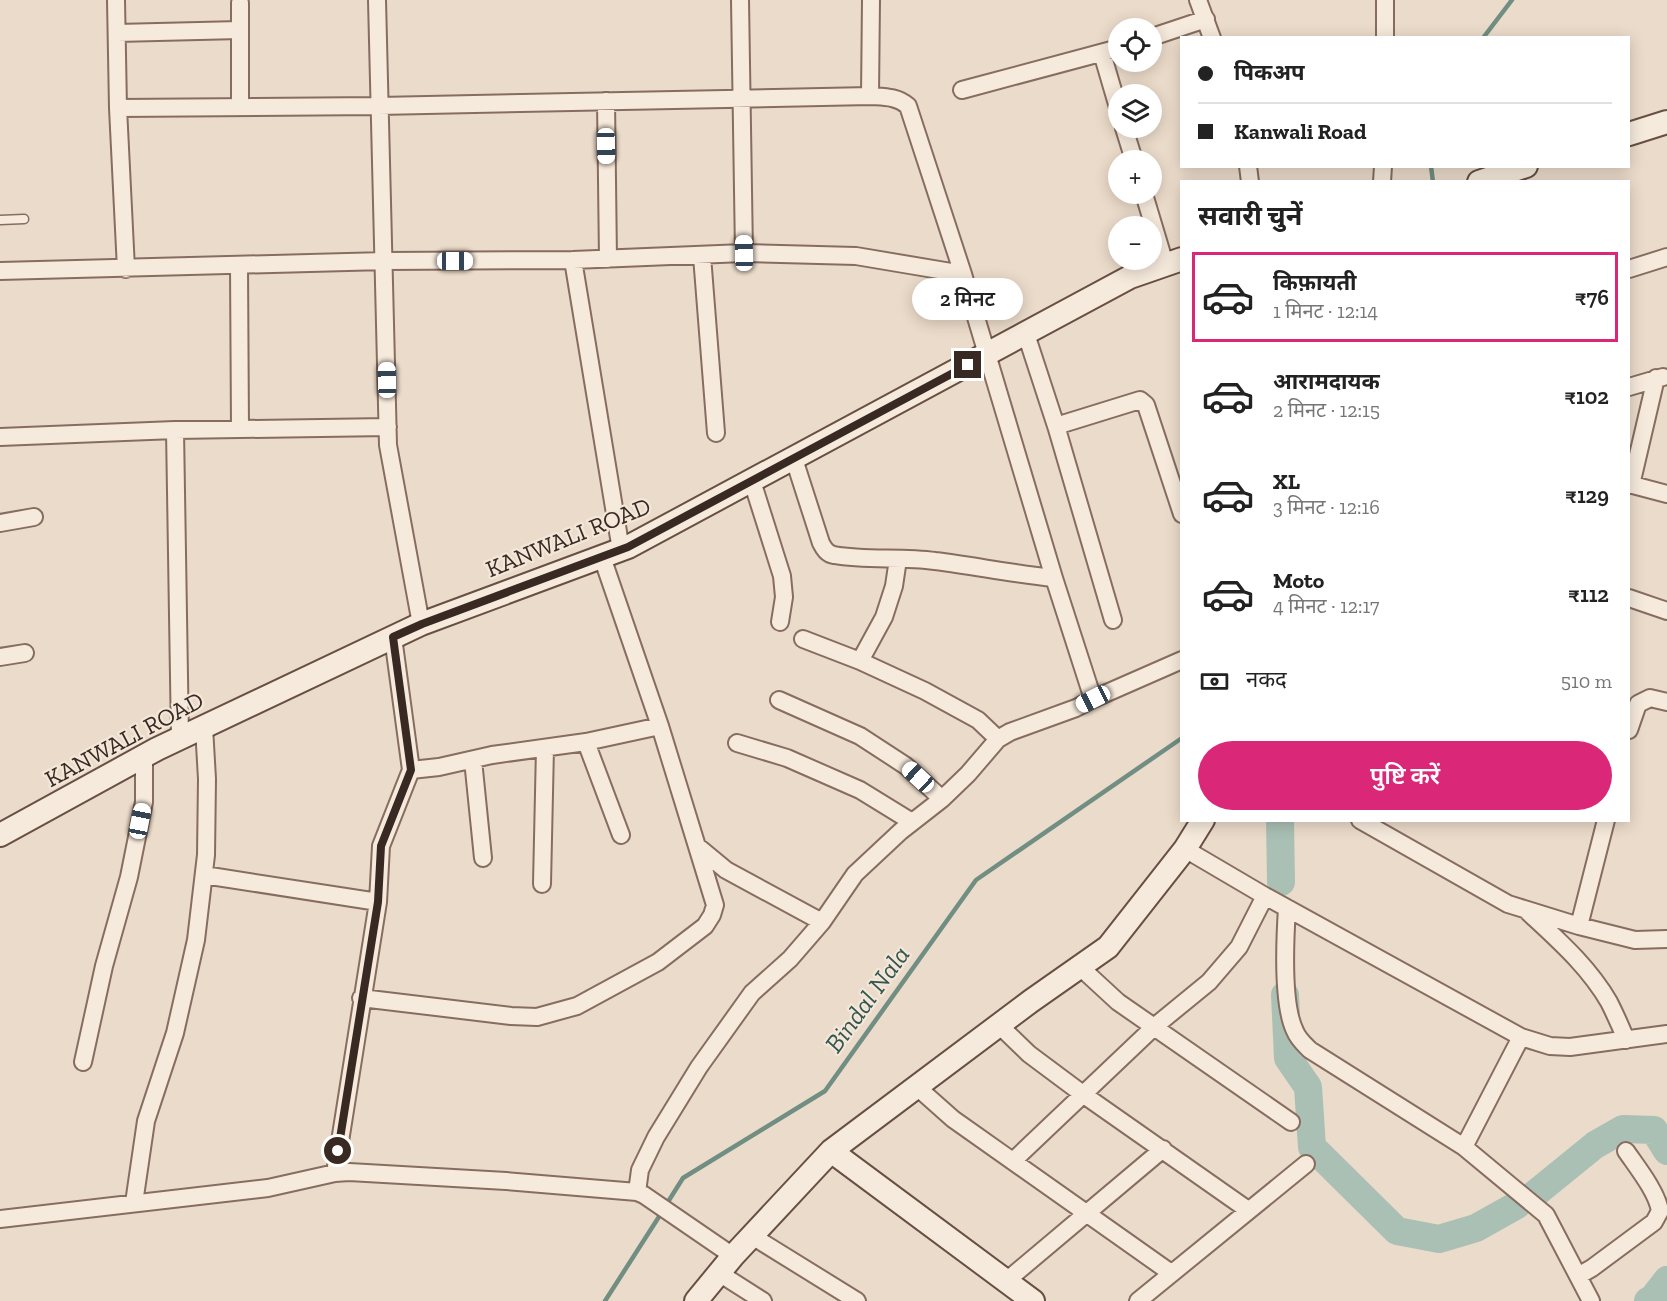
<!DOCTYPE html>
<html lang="hi">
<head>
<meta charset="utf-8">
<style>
	body { margin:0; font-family:"Zilla Slab","Noto Sans Devanagari",serif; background:#f6f6f6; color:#222; height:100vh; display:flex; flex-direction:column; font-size:22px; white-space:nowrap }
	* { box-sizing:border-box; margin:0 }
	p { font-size:20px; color:#767676 }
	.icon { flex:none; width:33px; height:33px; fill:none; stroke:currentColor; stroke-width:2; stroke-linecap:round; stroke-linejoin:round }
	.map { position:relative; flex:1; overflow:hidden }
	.panel { position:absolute; left:1180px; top:180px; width:450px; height:642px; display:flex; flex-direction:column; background:#fff; border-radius:0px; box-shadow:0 3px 15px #0003 }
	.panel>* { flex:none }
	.top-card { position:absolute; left:1180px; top:36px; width:450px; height:132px; border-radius:0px; box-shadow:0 3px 15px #0003; display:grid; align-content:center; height:132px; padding:0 18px; background:#fff }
	.tools { position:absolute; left:1108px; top:18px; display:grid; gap:12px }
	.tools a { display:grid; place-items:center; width:54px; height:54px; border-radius:50%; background:#fff; box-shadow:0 3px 15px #0003; font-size:30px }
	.end { position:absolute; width:27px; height:27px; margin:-14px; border:8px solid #382922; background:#fff; box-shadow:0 0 0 3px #fff }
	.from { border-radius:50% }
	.bubble { position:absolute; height:42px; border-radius:21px; background:#fff; box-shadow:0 3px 15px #0003; font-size:20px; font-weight:600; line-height:42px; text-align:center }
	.car { position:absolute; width:18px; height:36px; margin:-18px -9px; border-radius:8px; box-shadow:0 0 4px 2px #0007; background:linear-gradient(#fff 24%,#345 0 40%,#fff 0 76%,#345 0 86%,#fff 0) }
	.top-card b { display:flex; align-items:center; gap:21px; height:57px; font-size:22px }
	.top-card b+b { border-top:2px solid #e0e0e0 }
	.top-card i { width:15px; height:15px; background:#222 }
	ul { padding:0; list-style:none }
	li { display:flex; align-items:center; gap:18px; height:90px; margin:0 12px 9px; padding:0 6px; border:3px solid transparent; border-radius:0px }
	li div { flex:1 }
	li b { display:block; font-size:22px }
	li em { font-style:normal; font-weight:600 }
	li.active { border-color:#db2777 }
	li>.icon { width:54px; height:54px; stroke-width:1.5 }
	h2 { padding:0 18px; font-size:27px; line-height:72px }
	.pay { display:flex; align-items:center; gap:15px; height:66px; padding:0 18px; font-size:22px }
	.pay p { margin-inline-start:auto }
	.action { display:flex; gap:12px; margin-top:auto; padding:12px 18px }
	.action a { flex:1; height:69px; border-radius:36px; background:#db2777; color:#fff; font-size:24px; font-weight:600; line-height:69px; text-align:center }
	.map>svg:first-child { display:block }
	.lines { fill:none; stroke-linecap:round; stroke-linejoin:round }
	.stream { stroke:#718e82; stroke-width:4.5 }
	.river { stroke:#aac0b5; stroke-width:28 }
	.lane-casing { stroke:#866d60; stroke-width:11 }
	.street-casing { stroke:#866d60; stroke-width:20 }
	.secondary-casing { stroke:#684f43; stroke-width:26 }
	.lane { stroke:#f6eadc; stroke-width:8 }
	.street { stroke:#f6eadc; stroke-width:16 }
	.secondary { stroke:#f6eadc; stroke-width:22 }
	.route { stroke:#382922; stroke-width:8 }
	.labels { text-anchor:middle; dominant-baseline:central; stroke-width:4.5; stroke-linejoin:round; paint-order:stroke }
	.street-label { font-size:24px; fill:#382922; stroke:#f3e7d9 }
	.water-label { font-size:26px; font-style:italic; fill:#33564e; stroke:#f3e7d9 }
</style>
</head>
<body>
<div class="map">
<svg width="1667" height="1301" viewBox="0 0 1667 1301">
	<rect width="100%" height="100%" fill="#ebdbca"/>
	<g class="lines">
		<path class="stream" d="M1483 38 1512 0
			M1431 166 1433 182
			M666 1205 683 1178 825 1091 976 880 1182 738
			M605 1301 662 1212"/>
		<path class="river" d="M1280 820 1281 882
			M1285 995 1288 1058 1308 1087 1312 1147 1397 1231 1439 1239 1476 1228 1517 1205
			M1531 1197 1595 1145 1623 1129 1654 1130 1667 1151
			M1648 1301 1653 1298 1667 1280"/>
		<g class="lane-casing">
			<path id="lane" d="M0 220 24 219"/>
		</g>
		<g class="street-casing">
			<path id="street" d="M116 0 118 108 126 269
				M377 0 388 445 421 624
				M740 0 744 253
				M1198 0 1212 38
				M1385 0V38
				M117 33 240 30
				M1152 37 1206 19
				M1102 53 1119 111
				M962 90 1119 48
				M870 96 871 0
				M606 101 608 259
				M240 107V3
				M118 108 379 106 870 96C883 97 897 96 908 106L963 274 1054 578 1093 699 1076 708 1010 732 998 739 968 774 942 799 901 831 855 874 822 922 790 959 752 993 699 1067 656 1137 640 1170 637 1192
				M1124 128 1134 160
				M1248 166 1250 182
				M1382 182 1383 166
				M1144 194 1165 264
				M702 256 716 433
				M573 260 621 550
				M239 266 240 429
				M1629 269 1667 257
				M0 271 385 261 573 260 744 253 856 256 963 274
				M1026 334 1057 429 1113 620
				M1629 387 1663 377
				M1056 426 1140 400 1146 405 1182 514
				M175 430 180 738
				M0 437 175 430 388 427
				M794 459 821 543C824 549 827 554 834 555 867 561 902 556 935 561 975 566 1014 574 1054 578
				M752 481 782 576 784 597 780 622
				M1629 484 1667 494
				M1631 485 1656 378
				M0 523 34 517
				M1629 598 1667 611
				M803 639 860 661 925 691 978 720 998 739
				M0 657 25 653
				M860 661 884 617 894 586 898 559
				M1093 699 1182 660
				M779 700 860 736 906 766 942 799
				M1629 730 1638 704 1650 698 1667 702
				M586 742 621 835
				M737 743 787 758 860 790 912 822
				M473 760 483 858
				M411 770 439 767 492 755 586 742 660 726
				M1360 820 1508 904 1579 926 1635 940 1667 939
				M697 846 726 870 822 922
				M1185 849 1265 896 1521 1037 1550 1046 1570 1047 1667 1034
				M204 875 378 902
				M542 884 545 748
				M1287 908C1285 939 1282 1005 1295 1031 1298 1039 1304 1044 1310 1050L1464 1147 1546 1215 1591 1301
				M1528 912C1558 940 1588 966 1609 1002 1615 1014 1621 1027 1626 1040
				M1579 926 1606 820
				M1080 967 1118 1002 1291 1122
				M361 998 511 1016 537 1017 577 1006 658 962 705 926 712 915 715 905 660 726 602 557
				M999 1025 1029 1054 1084 1095 1248 1210
				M83 1062 104 966 129 877 144 802V756
				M917 1087 953 1119 1171 1273
				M1464 1147 1521 1037
				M1013 1161 1154 1027 1209 982 1239 947 1265 896
				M335 1173 378 902 381 846 411 770 393 637
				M134 1203 146 1121 175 1033 196 940 206 855 207 779 204 727
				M0 1219 268 1188 335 1173 349 1172 506 1181 637 1192 644 1195 733 1256
				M752 1236 857 1301
				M719 1273 763 1301
				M1578 1276 1592 1268 1654 1222 1660 1211C1657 1192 1637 1167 1626 1151
				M1005 1282 1163 1149
				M1138 1301 1306 1164"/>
		</g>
		<g class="secondary-casing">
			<path id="secondary" d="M1629 134 1667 122
				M1479 182 1526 166
				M0 835 157 749 421 624 628 547 1130 277 1182 259
				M831 1151 1033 1301
				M696 1301 733 1256 831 1151 1031 1001 1108 947 1185 849 1203 820"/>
		</g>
		<use href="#lane" class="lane"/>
		<use href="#street" class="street"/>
		<use href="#secondary" class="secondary"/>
	</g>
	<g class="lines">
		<path class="route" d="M338 1151 378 902 381 846 411 770 393 637 422 624 628 547 968 365"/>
	</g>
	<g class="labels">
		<g class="street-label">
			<text transform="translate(568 537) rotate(-22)">KANWALI ROAD</text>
			<text transform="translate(124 739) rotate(-28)">KANWALI ROAD</text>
		</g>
		<g class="water-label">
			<text transform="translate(867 999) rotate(-54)">Bindal Nala</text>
		</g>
	</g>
</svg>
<div class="tools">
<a><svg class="icon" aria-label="locate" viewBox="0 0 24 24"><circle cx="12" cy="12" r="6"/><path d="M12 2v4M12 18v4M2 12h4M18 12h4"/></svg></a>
<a><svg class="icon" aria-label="layers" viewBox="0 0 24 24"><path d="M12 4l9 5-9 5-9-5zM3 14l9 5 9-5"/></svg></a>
<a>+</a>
<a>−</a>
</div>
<i class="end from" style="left:338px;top:1151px"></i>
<i class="end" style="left:968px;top:365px"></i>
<div class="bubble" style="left:912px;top:278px;width:111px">2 मिनट</div>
<i class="car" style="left:606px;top:146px;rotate:179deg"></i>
<i class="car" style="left:744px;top:253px;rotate:359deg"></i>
<i class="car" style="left:455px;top:261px;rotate:90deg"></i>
<i class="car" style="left:387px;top:380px;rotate:359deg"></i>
<i class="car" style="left:1093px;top:699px;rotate:243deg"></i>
<i class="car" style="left:918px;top:777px;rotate:313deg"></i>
<i class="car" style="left:140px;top:821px;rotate:11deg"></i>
<div class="top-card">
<b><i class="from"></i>पिकअप</b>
<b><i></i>Kanwali Road</b>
</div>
<section class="panel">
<h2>सवारी चुनें</h2>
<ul>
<li class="active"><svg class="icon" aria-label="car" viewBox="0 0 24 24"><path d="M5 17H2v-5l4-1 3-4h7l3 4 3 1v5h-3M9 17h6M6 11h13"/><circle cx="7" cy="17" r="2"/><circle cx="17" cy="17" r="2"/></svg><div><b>किफ़ायती</b><p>1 मिनट · 12:14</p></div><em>₹76</em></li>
<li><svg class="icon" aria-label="car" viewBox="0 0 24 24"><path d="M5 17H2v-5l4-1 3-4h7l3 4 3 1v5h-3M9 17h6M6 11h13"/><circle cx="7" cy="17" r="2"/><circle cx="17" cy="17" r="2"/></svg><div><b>आरामदायक</b><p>2 मिनट · 12:15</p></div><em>₹102</em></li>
<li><svg class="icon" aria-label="car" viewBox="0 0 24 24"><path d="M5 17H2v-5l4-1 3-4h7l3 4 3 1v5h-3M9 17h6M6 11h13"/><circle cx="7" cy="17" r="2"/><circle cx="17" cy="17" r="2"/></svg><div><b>XL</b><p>3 मिनट · 12:16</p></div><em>₹129</em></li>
<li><svg class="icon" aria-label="car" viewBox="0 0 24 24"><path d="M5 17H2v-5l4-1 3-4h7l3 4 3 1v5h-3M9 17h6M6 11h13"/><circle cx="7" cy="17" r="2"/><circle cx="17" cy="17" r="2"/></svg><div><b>Moto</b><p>4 मिनट · 12:17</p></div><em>₹112</em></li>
</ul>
<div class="pay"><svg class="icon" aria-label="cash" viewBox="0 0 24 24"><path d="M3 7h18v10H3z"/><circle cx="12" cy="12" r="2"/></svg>नकद<p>510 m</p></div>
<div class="action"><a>पुष्टि करें</a></div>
</section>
</div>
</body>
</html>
